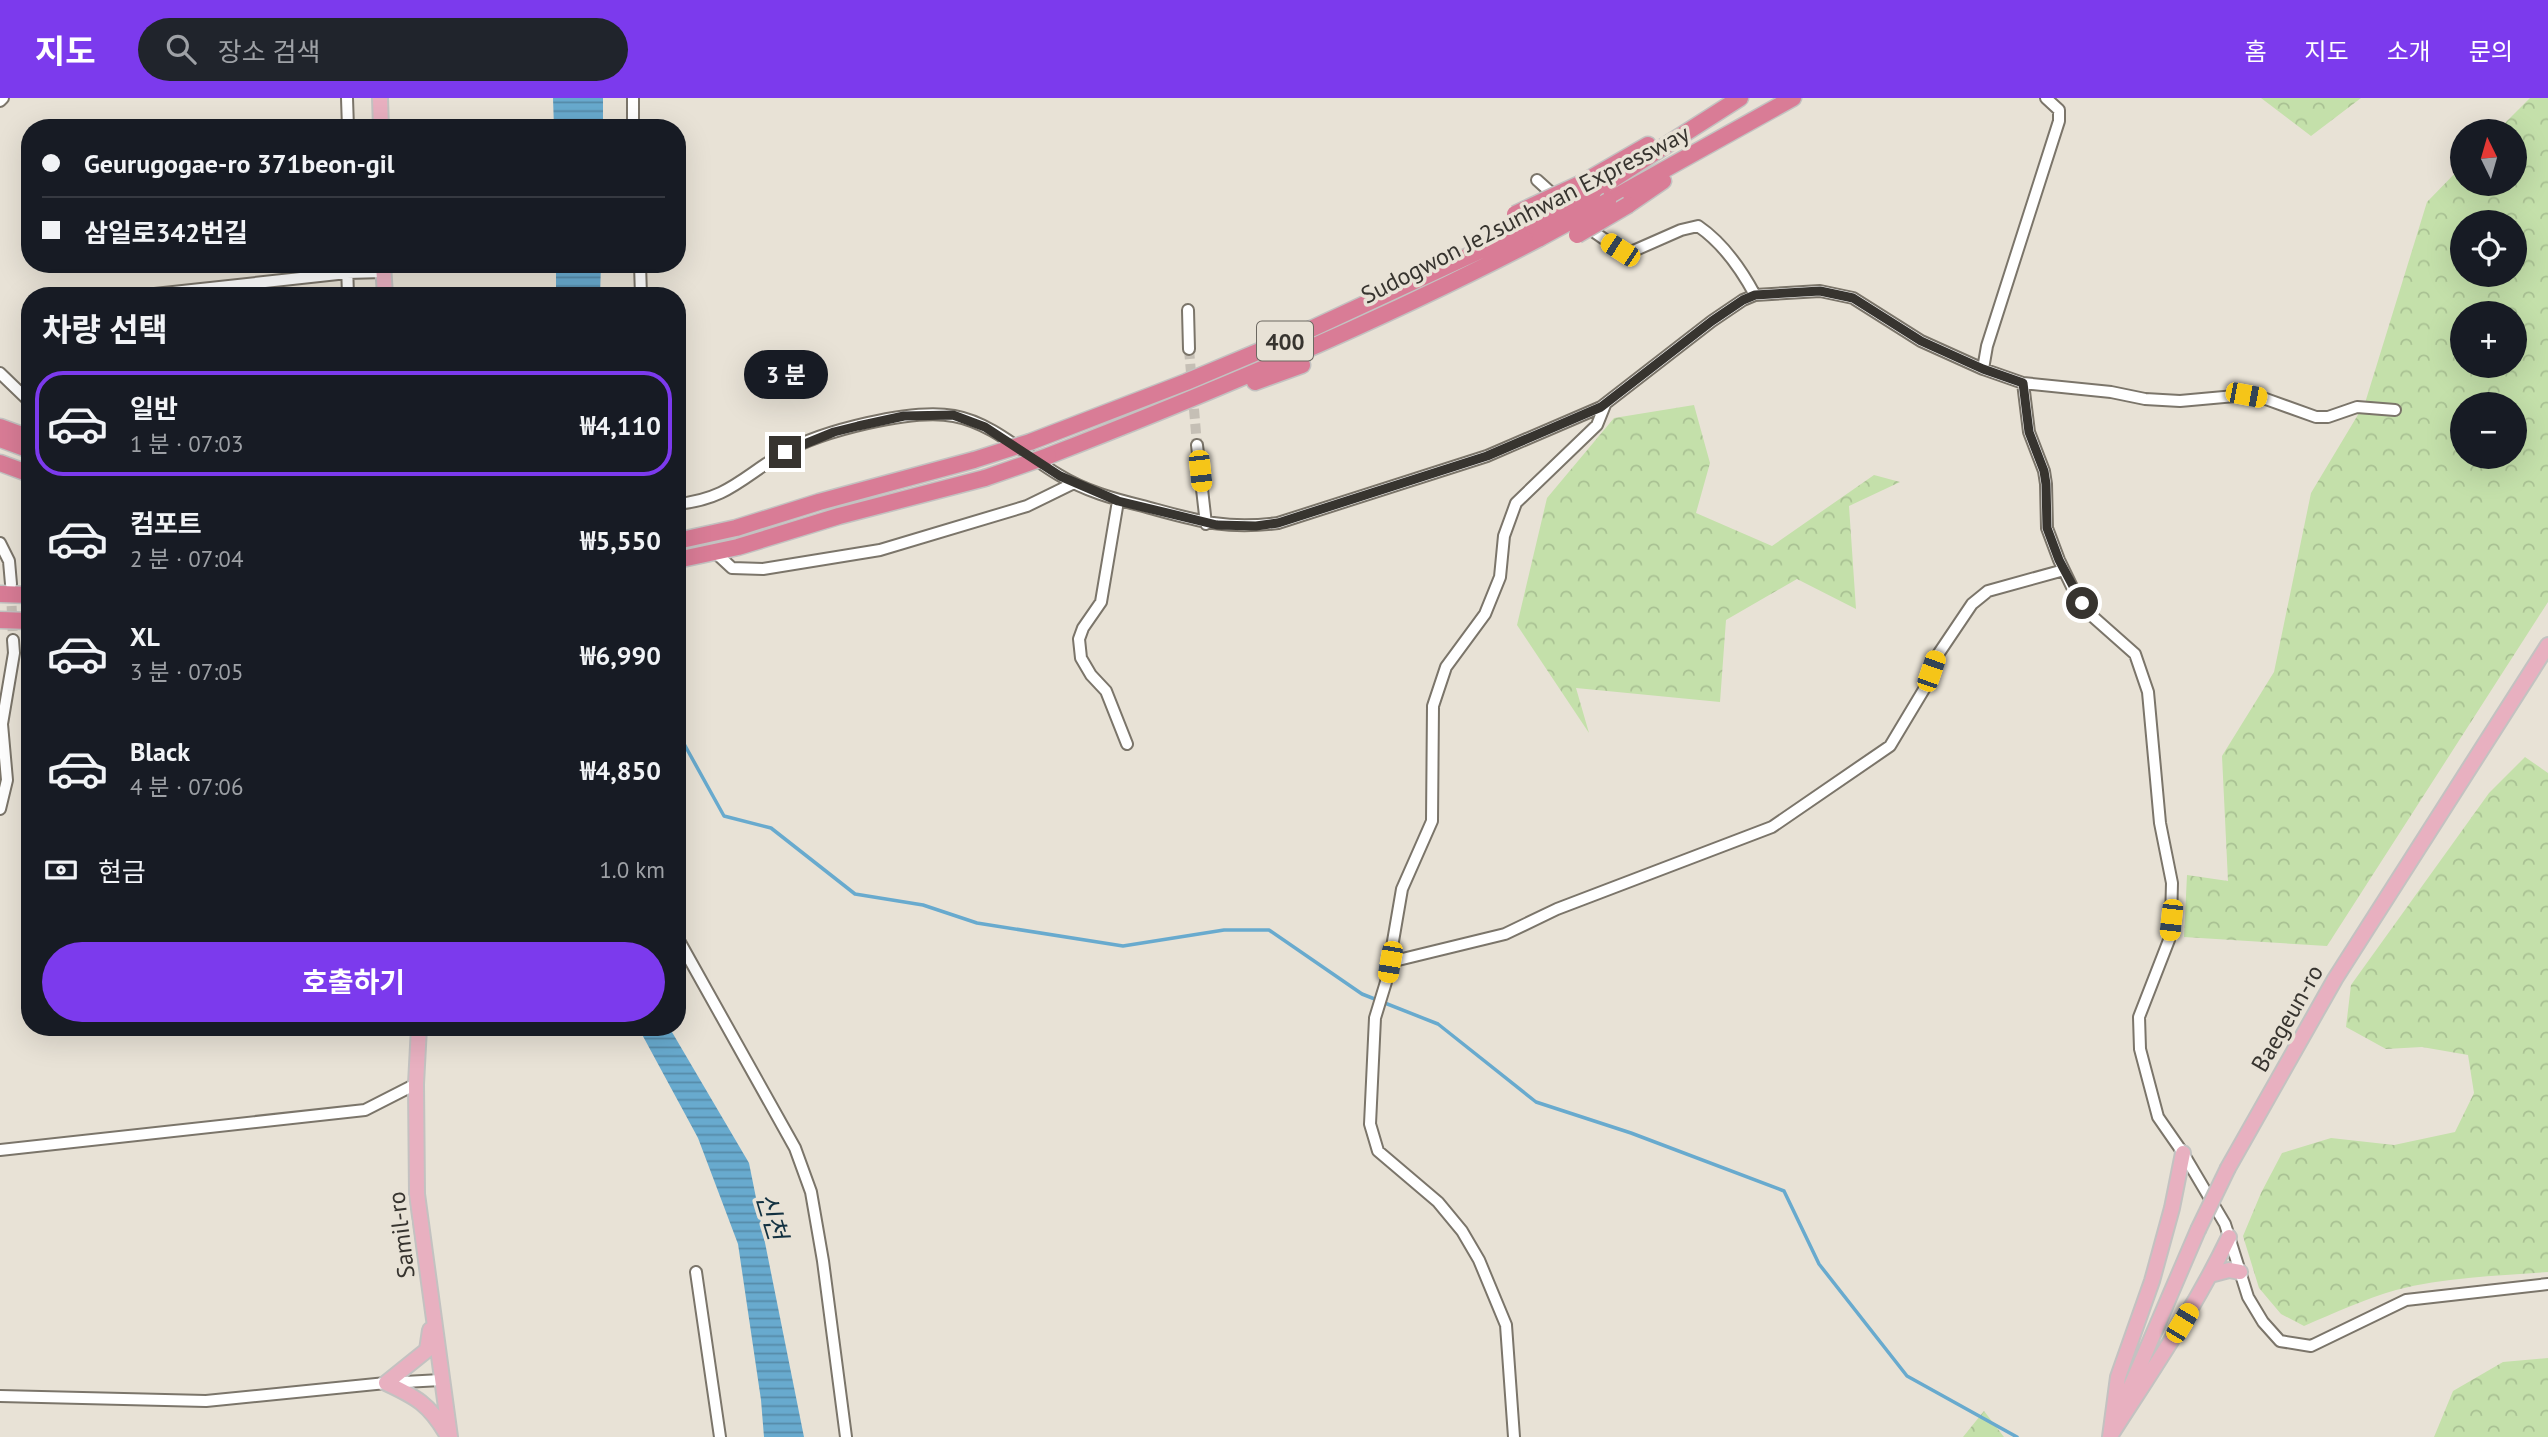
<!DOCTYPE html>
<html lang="ko">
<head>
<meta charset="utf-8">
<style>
	body { margin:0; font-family:"PT Sans","Noto Sans KR",sans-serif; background:#20242c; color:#f1f3f6; height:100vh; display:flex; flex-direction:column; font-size:26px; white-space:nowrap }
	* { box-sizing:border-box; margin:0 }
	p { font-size:23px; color:#9ea1a6 }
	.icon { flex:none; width:38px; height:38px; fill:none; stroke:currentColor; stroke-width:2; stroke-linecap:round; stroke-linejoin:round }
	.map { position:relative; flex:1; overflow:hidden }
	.drawer { position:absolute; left:21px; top:189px; width:665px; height:749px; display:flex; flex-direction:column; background:#171b24; border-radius:28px; box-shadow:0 7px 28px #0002 }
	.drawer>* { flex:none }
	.guide { position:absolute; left:21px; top:21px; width:665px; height:154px; border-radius:28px; box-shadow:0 7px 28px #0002; display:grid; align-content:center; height:154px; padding:0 21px; background:#171b24 }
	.needle { width:46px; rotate:355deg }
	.controls { position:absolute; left:2450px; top:21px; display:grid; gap:14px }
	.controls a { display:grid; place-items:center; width:77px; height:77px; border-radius:50%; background:#171b24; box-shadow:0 7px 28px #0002; font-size:35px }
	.end { position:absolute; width:32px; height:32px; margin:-16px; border:9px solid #37342f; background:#fff; box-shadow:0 0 0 4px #fff }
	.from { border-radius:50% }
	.bubble { position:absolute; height:49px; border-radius:24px; background:#171b24; box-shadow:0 7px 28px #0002; font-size:23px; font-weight:700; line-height:49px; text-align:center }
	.car { position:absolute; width:21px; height:42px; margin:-21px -10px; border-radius:9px; box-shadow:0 0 5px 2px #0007; background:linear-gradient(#f5c518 24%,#345 0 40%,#f5c518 0 76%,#345 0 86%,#f5c518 0) }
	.guide b { display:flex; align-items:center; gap:24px; height:66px; font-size:26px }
	.guide b+b { border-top:2px solid #363941 }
	.guide i { width:18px; height:18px; background:#f1f3f6 }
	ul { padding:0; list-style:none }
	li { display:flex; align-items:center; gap:21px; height:105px; margin:0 14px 10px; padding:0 7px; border:4px solid transparent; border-radius:28px }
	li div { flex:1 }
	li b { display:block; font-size:26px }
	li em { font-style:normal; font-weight:700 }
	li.selected { border-color:#7c3aed }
	li>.icon { width:63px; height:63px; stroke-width:1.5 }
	h2 { padding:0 21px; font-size:32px; line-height:84px }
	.pay { display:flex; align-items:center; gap:18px; height:77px; padding:0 21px; font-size:26px }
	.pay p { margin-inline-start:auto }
	.cta { display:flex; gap:14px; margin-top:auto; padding:14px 21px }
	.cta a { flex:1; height:80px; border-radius:42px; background:#7c3aed; color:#fff; font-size:28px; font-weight:700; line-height:80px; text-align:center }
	header { display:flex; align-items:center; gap:42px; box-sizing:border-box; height:98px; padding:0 35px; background:#7c3aed; color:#fff }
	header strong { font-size:33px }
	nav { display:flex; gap:38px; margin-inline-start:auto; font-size:24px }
	.search { width:490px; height:63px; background:#20242c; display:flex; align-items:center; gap:18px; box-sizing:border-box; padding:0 24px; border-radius:38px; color:#9ea1a6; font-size:26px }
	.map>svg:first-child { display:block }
	.forest { fill:url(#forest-crowns); fill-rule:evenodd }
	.water { fill:url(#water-rules) }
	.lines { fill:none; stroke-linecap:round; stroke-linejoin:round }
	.stream { stroke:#68aace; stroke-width:3.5 }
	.minor-tunnel { stroke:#c5bfb5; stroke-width:10; stroke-dasharray:10 5; stroke-linecap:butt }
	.minor-casing { stroke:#7b756a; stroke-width:14 }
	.major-casing { stroke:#c3c2c1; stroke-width:18 }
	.highway-casing { stroke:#c3c2c1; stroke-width:19 }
	.minor { stroke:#fff; stroke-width:10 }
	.major { stroke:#e8b0c0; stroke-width:14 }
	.highway { stroke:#d97c96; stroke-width:16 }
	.major-bridge-casing { stroke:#c3c2c1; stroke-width:18; stroke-linecap:butt }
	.highway-bridge-casing { stroke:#c3c2c1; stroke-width:19; stroke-linecap:butt }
	.major-bridge { stroke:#e8b0c0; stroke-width:14 }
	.highway-bridge { stroke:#d97c96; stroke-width:16 }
	.route { stroke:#37342f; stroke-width:9 }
	.labels { text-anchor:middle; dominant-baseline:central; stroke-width:7; stroke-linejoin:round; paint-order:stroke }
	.shield { fill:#e8e2d6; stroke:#6c6861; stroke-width:2 }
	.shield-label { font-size:23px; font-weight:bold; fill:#37342f }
	.street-label { font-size:24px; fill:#37342f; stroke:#e8e2d6 }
	.water-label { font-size:26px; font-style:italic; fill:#123141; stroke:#e8e2d6 }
</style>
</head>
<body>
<header>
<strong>지도</strong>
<div class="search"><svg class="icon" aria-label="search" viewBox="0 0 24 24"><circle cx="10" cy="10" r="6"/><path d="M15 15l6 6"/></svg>장소 검색</div>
<nav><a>홈</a><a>지도</a><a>소개</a><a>문의</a></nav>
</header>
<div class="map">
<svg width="2548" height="1339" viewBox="0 0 2548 1339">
	<defs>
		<pattern id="forest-crowns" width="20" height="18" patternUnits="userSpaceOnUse" patternTransform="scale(1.75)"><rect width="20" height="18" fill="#c4e0aa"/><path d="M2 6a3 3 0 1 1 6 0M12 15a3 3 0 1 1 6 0" fill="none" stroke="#a9c193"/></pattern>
		<pattern id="water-rules" width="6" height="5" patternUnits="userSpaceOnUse" patternTransform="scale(1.75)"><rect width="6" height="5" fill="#68aace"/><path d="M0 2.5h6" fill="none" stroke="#568ba8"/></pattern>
	</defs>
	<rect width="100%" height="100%" fill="#e8e2d6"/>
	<path class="forest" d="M2261 0H2361L2311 38Z
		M2530 0H2548V504L2327 848 2184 839 2187 777 2228 783 2222 658 2274 574 2311 395 2365 305 2427 104 2462 68V86H2515V33H2497ZM2462 124H2515V177H2462ZM2462 215H2515V268H2462ZM2462 306H2515V359H2462Z
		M1694 307 1710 365 1696 415 1772 448 1874 377 1900 384 1849 408 1856 511 1797 481 1726 522 1720 604 1576 590 1589 635 1517 527 1547 400 1614 320Z
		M2525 659 2548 675V1174C2498 1178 2445 1179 2396 1192 2365 1201 2334 1215 2304 1228L2281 1216 2259 1190 2243 1138 2261 1095 2282 1055 2331 1040 2394 1047 2455 1034 2474 995 2468 957 2422 949 2386 951 2346 929 2351 887 2489 695Z
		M2548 1260V1339H2434L2453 1293 2503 1264Z
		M1984 1313 2004 1339H1963Z"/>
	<path class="water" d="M553 0H603V30H554Z
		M556 166H601L600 198H556Z
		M638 929H669L749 1065 804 1339H764L761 1302 738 1146 698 1040Z"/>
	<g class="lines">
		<path class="stream" d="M677 645 683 644 724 718 771 730 855 796 923 807 977 825 1123 848 1224 832H1269L1362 896 1438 926 1536 1004 1631 1035 1784 1093 1819 1166 1907 1278 2017 1339"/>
		<path class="minor-tunnel" d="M1189 251 1197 347
			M11 493 13 542"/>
		<g class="minor-casing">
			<path id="minor" d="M347 0 348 30
				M633 0V30
				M0 3 3 0
				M1537 82 1558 101
				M1584 127 1620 152 1631 154 1681 132 1698 128C1723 145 1741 171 1755 197
				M347 166 348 198
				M640 166 641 198
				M136 198 347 175 383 174
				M1188 212 1189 251
				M1983 271 1987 248 2059 23V12L2046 0
				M0 275 30 304
				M2023 285 2111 294 2145 301 2180 303 2246 297 2263 300 2316 319H2328L2357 309 2395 312
				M1197 347 1206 426
				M1118 403 1101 504 1083 530 1079 541 1081 560 1091 577 1106 593 1127 646
				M677 406C729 401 743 378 785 354 821 333 912 310 954 318 993 325 1025 357 1059 377 1085 393 1114 401 1143 408 1195 422 1223 432 1278 425L1487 358 1601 309 1712 223 1743 202 1755 197 1820 193 1853 200 1921 243 1983 271 2023 285 2029 334 2044 373 2046 386 2047 430 2059 462 2074 493 2091 517 2135 556 2148 594 2160 725 2172 785 2171 823 2169 842 2139 919 2140 951 2158 1019 2183 1055 2225 1126 2248 1199 2263 1224 2280 1243 2311 1248 2406 1202 2548 1186
				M0 445 9 463 11 486
				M719 458 732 470 763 471 880 452 1027 408 1074 385
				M0 711 7 682 2 626 14 555 13 542
				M677 839 795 1050 811 1094 823 1163 846 1339
				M1390 864 1505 836 1557 811 1772 729 1890 648 1926 588 1937 558 1972 506 1988 493 2064 472
				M0 1052 365 1012 416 986
				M696 1174 720 1339
				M0 1298 206 1303 386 1285 441 1282
				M1514 1339 1506 1227 1479 1162 1462 1133 1438 1104 1378 1053 1370 1026 1375 920 1386 884 1402 791 1432 723 1433 608 1446 569 1485 516 1500 479 1504 438 1516 405 1597 327 1605 307"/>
		</g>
		<g class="major-casing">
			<path id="major" d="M380 0 381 30
				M383 166 385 198
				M419 929 416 986 417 1096 450 1339
				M2228 1070 2335 881 2548 547
				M2210 1177 2229 1172 2240 1174
				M430 1232 427 1252 386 1285C416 1299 429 1306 446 1335
				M2125 1302 2198 1132
				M2112 1335C2153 1271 2196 1208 2229 1139
				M2110 1339 2118 1279 2152 1183 2172 1110 2183 1055"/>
		</g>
		<g class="highway-casing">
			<path id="highway" d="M1584 84 1648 47
				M1593 94 1740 0
				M1608 103 1793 0
				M1628 107 1663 83
				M1255 284 1302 267
				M0 329 30 340
				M0 341 30 352
				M1030 344 1186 284 1298 237 1533 128
				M1048 358C1215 293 1381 223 1540 140
				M0 365 30 376
				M677 443 736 430 819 404 974 362
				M677 462 738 449 839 418 985 380
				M0 496 30 497
				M0 522 30 523"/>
		</g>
		<use href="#minor" class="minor"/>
		<use href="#major" class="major"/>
		<use href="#highway" class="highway"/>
		<g class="major-bridge-casing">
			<path id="major-bridge" d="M2198 1132 2228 1070"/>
		</g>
		<g class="highway-bridge-casing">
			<path id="highway-bridge" d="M1515 116 1584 84
				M1533 128 1593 94
				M1577 137 1628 107
				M1540 140 1608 103
				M974 362 1030 344
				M985 380 1048 358"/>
		</g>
		<use href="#major-bridge" class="major-bridge"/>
		<use href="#highway-bridge" class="highway-bridge"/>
	</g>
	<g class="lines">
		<path class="route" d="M785 354 834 334 858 328 904 318 953 317 985 329 1060 378 1118 403 1217 427 1256 428 1278 425 1487 358 1601 309 1712 223 1743 202 1755 197 1820 193 1853 200 1921 243 1983 271 2023 285 2029 334 2044 373 2046 386 2047 430 2059 462 2082 505"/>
	</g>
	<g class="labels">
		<rect class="shield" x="1257" y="223.5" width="56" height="39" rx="5"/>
		<g class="shield-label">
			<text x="1285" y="243">400</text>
		</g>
		<g class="street-label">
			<text transform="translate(1525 116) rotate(-27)">Sudogwon Je2sunhwan Expressway</text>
			<text transform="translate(2287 920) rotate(-60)">Baegeun-ro</text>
			<text transform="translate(401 1137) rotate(-97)">Samil-ro</text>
		</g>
		<g class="water-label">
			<text transform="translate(772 1118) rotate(73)">신천</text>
		</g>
	</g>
</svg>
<div class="controls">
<a><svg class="needle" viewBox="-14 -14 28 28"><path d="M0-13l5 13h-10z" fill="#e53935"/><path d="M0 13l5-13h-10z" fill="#9ea1a6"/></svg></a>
<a><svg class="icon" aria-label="locate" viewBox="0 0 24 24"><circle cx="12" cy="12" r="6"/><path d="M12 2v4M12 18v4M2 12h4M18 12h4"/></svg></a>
<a>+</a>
<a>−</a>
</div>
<i class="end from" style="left:2082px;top:505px"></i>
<i class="end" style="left:785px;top:354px"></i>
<div class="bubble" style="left:744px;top:252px;width:84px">3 분</div>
<i class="car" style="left:1620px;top:152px;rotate:303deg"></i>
<i class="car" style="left:2246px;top:297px;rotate:101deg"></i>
<i class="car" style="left:1200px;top:373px;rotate:174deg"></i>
<i class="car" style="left:1931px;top:573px;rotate:19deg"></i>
<i class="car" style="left:2171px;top:822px;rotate:186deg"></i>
<i class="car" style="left:1390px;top:864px;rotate:190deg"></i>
<i class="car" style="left:2182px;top:1225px;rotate:31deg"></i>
<div class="guide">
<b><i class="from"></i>Geurugogae-ro 371beon-gil</b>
<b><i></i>삼일로342번길</b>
</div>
<section class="drawer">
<h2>차량 선택</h2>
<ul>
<li class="selected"><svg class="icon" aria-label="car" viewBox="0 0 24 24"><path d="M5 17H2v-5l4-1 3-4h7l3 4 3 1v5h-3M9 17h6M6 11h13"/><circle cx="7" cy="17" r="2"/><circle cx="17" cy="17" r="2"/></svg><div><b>일반</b><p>1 분 · 07:03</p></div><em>₩4,110</em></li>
<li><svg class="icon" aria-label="car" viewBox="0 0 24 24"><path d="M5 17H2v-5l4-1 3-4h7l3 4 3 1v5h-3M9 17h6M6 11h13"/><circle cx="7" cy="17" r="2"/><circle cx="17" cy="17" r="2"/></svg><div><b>컴포트</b><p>2 분 · 07:04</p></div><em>₩5,550</em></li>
<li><svg class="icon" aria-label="car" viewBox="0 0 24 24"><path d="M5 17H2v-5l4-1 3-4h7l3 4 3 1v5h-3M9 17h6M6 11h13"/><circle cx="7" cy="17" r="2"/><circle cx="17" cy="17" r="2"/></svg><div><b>XL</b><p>3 분 · 07:05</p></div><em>₩6,990</em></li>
<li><svg class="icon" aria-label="car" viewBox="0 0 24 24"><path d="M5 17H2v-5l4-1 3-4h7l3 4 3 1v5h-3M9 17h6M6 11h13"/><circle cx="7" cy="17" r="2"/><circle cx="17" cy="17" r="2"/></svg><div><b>Black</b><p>4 분 · 07:06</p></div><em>₩4,850</em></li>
</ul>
<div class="pay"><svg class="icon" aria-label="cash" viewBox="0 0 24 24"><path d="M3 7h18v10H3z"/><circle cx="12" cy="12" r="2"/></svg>현금<p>1.0 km</p></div>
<div class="cta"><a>호출하기</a></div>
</section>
</div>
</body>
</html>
